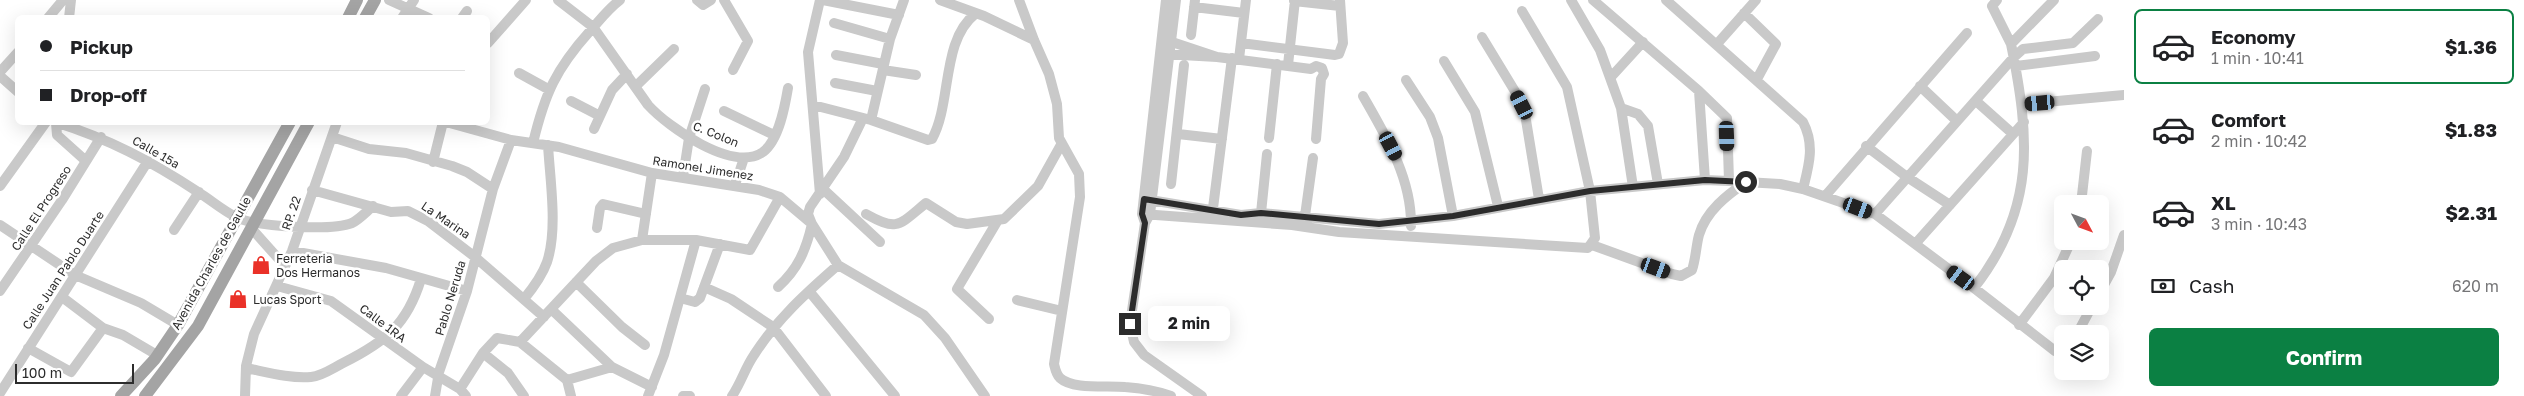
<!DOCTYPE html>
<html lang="en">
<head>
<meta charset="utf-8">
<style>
	body { margin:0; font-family:"Golos Text",sans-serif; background:#f2f2f2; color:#202124; height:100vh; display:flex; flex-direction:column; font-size:19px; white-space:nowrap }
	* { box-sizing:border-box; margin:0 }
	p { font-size:16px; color:#757577 }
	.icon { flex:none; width:28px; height:28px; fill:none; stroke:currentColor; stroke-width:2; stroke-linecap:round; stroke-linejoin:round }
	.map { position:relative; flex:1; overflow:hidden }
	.details { display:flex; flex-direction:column; background:#fff; width:400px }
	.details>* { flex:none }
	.guide { position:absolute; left:15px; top:15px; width:475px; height:110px; border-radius:8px; box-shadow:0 5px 20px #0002; display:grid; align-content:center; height:110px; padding:0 25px; background:#fff }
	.needle { width:32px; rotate:131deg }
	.tools { position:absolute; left:2054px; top:195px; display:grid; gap:10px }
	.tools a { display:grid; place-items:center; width:55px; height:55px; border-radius:8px; background:#fff; box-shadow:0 5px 20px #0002; font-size:25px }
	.scale { position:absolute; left:15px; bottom:12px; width:119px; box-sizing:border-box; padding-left:5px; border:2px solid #2c2c2c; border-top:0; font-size:14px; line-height:18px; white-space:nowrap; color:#2c2c2c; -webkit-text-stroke:4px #fff; paint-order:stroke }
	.end { position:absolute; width:22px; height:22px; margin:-11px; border:6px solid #2c2c2c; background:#fff; box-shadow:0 0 0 2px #fff }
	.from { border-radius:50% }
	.bubble { position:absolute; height:35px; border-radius:8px; background:#fff; box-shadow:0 5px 20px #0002; font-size:16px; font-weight:700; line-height:35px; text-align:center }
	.car { position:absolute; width:15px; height:30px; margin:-15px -8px; border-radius:6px; box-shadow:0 0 4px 1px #0007; background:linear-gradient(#222 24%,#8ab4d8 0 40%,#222 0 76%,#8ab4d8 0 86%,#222 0) }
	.guide b { display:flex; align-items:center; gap:18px; height:48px; font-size:19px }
	.guide b+b { border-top:1px solid #e0e0e0 }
	.guide i { width:12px; height:12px; background:#202124 }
	ul { padding:9px 0 0; list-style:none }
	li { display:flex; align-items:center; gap:15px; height:75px; margin:0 10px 8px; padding:0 15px; border:2px solid transparent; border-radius:8px }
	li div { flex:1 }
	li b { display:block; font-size:19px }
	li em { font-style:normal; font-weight:700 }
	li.on { border-color:#0b8043 }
	li>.icon { width:45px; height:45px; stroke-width:1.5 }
	.pay { display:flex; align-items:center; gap:12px; height:55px; padding:0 25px; font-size:19px }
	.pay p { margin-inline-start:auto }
	.button { display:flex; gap:10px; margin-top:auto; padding:10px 25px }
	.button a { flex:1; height:58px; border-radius:8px; background:#0b8043; color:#fff; font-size:20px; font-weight:700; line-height:58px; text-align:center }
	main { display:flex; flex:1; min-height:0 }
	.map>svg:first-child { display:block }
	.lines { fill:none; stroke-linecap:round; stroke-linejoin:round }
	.minor { stroke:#c9c9c9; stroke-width:10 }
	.major { stroke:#a4a4a4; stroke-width:12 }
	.route { stroke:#2c2c2c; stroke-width:6 }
	.labels { text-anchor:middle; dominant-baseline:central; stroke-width:5; stroke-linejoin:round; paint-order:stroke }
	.street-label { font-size:12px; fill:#2c2c2c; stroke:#fff }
	.poi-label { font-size:12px; fill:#2c2c2c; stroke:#fff; text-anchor:start }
</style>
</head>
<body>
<main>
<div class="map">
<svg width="2124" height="396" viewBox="0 0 2124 396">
	<rect width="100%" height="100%" fill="#fff"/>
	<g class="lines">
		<path class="minor" d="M389 0 429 18
			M558 0 593 27 648 105C668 127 733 173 763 152 779 140 785 106 788 88
			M697 0 703 5 711 0
			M724 0 748 41 733 70
			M823 0 899 15
			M940 0 984 16 1034 40
			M1019 0 1034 40 1049 74 1057 104 1059 138 1079 174 1080 197 1054 364C1055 368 1056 374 1060 378 1073 390 1108 385 1125 387 1140 388 1157 391 1171 396
			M1166 0 1142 214 1145 223 1150 214 1176 0
			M1571 0 1600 50 1621 108 1633 187
			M1666 0 1803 122C1815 145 1809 165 1803 189
			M1997 0 1992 6 2011 44
			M1294 1 1340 6
			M1194 7 1244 13
			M1744 13 1776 44 1757 79
			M48 18 63 0
			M69 18 71 0
			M402 18 414 0
			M462 18 467 11
			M834 23 890 39
			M1191 35 1195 0
			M1482 37 1516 93 1525 114 1539 199
			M488 43 526 0
			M1241 43 1335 55 1339 54 1343 43 1340 0
			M1717 44 1756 0
			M1164 54 1217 57 1166 40
			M836 55 883 64
			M1217 57 1311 69 1316 66 1322 68 1324 74 1321 79 1316 139
			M1239 59 1246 0
			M1444 61 1475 112 1498 206
			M1288 65 1295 0
			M2016 66 2095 56
			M883 70 916 75
			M0 72 18 52
			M519 73 548 89
			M0 76 18 92
			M1611 77 1643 42
			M1406 80 1430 117 1438 138 1453 216
			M835 83 877 91
			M636 86 674 49
			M1920 86 1957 121
			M1699 91 1705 180
			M1363 96C1386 136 1412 179 1411 226
			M571 101 600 116
			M1976 101 2013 134
			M2023 104 2124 95
			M813 105 871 120 928 140 932 139C952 103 941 41 975 14
			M1621 108 1638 114 1648 126 1658 184
			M724 111 774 135
			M871 120 890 39 904 0
			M55 122C109 139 151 161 198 192 211 200 222 210 236 217 255 227 332 231 352 223 360 219 366 212 373 206
			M446 122 511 140 559 147 652 173 759 190 780 197 812 224 838 265 924 315 945 338 985 396
			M56 123 57 135 86 161
			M594 129 612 90 627 74
			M1178 134 1222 139
			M332 137 369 149 406 153 452 166 467 172 493 189
			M1269 138 1277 64
			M533 143C545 93 556 69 590 31 600 20 608 9 620 0
			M1866 146 1907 177 1950 205
			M433 162 443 122
			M683 177 689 138 705 89
			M1729 181 1780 184 1803 189 1875 214 1974 288C2036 209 2030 138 2011 44L2054 0
			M1171 184 1184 65
			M735 185 744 158
			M0 186 46 122
			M823 189 880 242
			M312 190 391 212 408 211 428 221 475 257 544 317
			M820 194 808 52 820 0
			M1826 195 1967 33
			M1144 199 1241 215 1261 213 1379 224 1453 216 1590 191 1705 180 1729 181 1727 118 1699 91 1593 0
			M2081 204 2087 151
			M1261 213 1267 154
			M866 214C898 232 899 225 926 203L956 222 967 224 1004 219 1038 186 1062 143
			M1142 214 1292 225 1339 232 1588 248 1595 238 1590 191 1567 87 1522 11
			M1875 214 2014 57 2023 49 2073 43 2098 19
			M1212 216 1232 58
			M1145 223 1130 324 1134 342 1144 355 1202 396
			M1304 223 1313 158
			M0 225 75 275 141 303 178 325
			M597 228 600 208 603 204 646 214
			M252 229 285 266
			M174 230 199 192
			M642 240 652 173
			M1916 243 2024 122
			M1592 245 1672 274 1681 276 1692 270C1696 258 1696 246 1699 235 1706 211 1727 195 1746 182
			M292 251 386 268 467 291
			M576 282 622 327 645 345
			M277 286 331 301 423 367 460 389 466 396
			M704 287 731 299 773 327 826 396
			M778 287C798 269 806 250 812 224L808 214 810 207 844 157 863 118
			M1974 288 2055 351 2062 352
			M0 291 62 200 101 137
			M809 291 895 396
			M2100 292 2111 272 2124 235
			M62 297 103 328 123 335 157 355
			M680 298 695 302 700 298 720 244
			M524 299C533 288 542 276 547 262 558 229 550 180 548 145
			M1017 300 1062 311
			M551 309 612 367 652 387
			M989 319 957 289 998 220
			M2019 325 2054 278 2071 241
			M2077 334 2092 306
			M520 342 596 261 613 248 642 240H696L750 250 780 197
			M28 348 71 372 103 328
			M483 353 508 373 524 396
			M246 368C266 372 291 379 311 377 322 376 333 368 343 363 385 342 407 325 421 279
			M567 380 571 396
			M460 389 483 353 497 338 520 342 567 380 612 367
			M0 393 148 161
			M245 396 246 366 254 334 292 251 337 122
			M401 396 423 367
			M435 396 439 372 467 291 493 189 511 140
			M648 396 664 355 696 240
			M683 396H690
			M732 396C741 383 745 368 754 355 777 319 806 293 838 265"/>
		<path class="major" d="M348 18 357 0
			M365 18 375 0
			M121 396 155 359 178 325 290 122
			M145 396 198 326 309 122"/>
	</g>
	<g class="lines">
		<path class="route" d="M1130 324 1145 223 1142 214 1144 199 1241 215 1261 213 1379 224 1453 216 1590 191 1705 180 1746 182"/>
	</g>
	<defs>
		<g id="shop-bare" transform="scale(1.5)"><path d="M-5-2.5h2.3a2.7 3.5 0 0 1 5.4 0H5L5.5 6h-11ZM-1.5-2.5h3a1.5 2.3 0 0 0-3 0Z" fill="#ea3128" stroke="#fff" stroke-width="2.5" paint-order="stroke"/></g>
	</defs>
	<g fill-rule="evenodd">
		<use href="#shop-bare" x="261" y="265"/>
		<use href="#shop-bare" x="238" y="299"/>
	</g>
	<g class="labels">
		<g class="street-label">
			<text transform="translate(716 134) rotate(22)">C. Colon</text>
			<text transform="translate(156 152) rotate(30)">Calle 15a</text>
			<text transform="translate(703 168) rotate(9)">Ramonel Jimenez</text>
			<text transform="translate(41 208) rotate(-57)">Calle El Progreso</text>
			<text transform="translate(291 213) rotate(-71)">RP. 22</text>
			<text transform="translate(446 220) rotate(34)">La Marina</text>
			<text transform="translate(211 263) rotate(-61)">Avenida Charles de Gaulle</text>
			<text transform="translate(63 270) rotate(-57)">Calle Juan Pablo Duarte</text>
			<text transform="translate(450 298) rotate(-73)">Pablo Neruda</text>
			<text transform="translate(383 323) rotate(37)">Calle 1RA</text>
		</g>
		<g class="poi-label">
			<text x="276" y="258">Ferreteria<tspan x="276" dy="14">Dos Hermanos</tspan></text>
			<text x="253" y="299">Lucas Sport</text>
		</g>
	</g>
</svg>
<div class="tools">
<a><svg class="needle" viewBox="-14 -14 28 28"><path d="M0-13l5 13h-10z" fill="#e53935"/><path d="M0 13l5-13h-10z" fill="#757577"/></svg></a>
<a><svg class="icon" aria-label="locate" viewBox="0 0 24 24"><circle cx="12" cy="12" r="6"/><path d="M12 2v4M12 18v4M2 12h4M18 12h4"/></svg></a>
<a><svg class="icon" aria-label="layers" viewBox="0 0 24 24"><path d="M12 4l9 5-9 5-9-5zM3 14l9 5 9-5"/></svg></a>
</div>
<div class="scale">100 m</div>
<i class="end from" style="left:1746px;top:182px"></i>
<i class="end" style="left:1130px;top:324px"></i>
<div class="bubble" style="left:1148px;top:306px;width:82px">2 min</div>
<i class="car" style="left:2040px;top:103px;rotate:265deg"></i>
<i class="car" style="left:1522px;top:105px;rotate:333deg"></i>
<i class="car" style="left:1727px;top:136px;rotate:178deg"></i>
<i class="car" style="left:1391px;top:146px;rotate:152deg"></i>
<i class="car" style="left:1858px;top:208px;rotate:111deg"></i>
<i class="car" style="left:1656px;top:268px;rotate:110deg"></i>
<i class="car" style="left:1961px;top:278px;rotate:306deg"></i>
<div class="guide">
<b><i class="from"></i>Pickup</b>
<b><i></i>Drop-off</b>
</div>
</div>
<section class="details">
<ul>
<li class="on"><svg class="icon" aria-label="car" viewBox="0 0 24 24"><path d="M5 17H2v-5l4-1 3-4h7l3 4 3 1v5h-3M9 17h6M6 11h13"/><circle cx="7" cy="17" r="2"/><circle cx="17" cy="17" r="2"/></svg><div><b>Economy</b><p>1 min · 10:41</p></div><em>$1.36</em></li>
<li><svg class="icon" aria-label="car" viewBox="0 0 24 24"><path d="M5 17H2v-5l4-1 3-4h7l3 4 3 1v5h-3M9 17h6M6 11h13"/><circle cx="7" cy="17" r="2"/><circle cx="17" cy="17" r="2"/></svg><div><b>Comfort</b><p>2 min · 10:42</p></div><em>$1.83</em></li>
<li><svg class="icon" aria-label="car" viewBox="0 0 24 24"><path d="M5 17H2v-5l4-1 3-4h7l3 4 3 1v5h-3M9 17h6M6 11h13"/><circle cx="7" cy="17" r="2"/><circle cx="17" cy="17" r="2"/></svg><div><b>XL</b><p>3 min · 10:43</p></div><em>$2.31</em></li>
</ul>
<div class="pay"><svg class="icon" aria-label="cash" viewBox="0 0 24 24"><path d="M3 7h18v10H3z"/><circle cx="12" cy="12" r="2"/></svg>Cash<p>620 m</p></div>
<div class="button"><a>Confirm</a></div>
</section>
</main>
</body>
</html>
